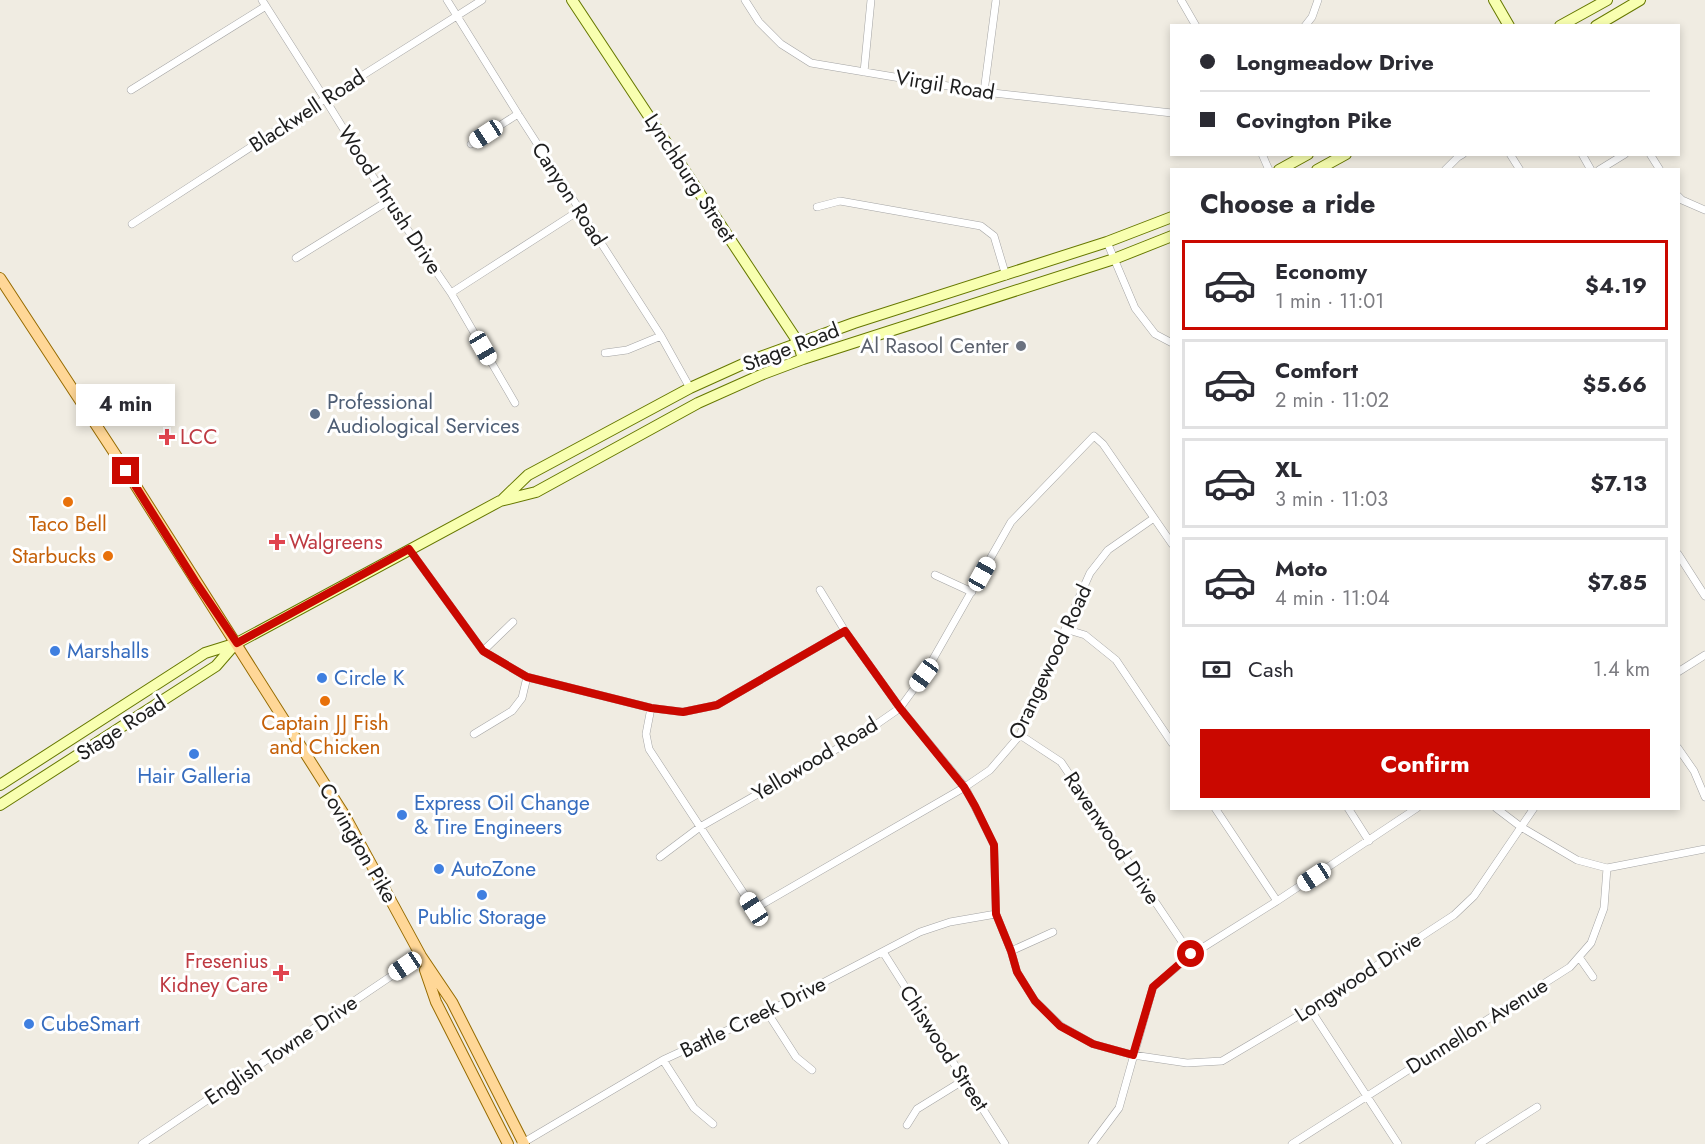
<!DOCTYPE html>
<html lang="en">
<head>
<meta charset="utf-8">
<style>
	body { margin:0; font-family:Jost,sans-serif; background:#f2f2f3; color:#2b2b33; height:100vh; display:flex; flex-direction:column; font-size:22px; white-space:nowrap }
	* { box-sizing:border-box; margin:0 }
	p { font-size:20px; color:#7c7c81 }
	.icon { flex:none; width:33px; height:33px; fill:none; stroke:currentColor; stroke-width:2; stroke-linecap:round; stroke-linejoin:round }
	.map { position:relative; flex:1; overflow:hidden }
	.sheet { position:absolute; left:1170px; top:168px; width:510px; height:642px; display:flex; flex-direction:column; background:#fff; border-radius:0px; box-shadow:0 3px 9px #0003 }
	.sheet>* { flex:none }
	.guide { position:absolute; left:1170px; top:24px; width:510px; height:132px; border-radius:0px; box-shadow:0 3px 9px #0003; display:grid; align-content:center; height:132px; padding:0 30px; background:#fff }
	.end { position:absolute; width:27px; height:27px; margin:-14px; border:8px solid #ca0800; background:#fff; box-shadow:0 0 0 3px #fff }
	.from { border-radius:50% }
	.bubble { position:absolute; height:42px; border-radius:0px; background:#fff; box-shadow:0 3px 9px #0003; font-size:20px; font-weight:700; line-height:42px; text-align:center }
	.car { position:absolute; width:18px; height:36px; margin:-18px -9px; border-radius:8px; box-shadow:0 0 4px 2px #0007; background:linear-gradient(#fff 24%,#345 0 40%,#fff 0 76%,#345 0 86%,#fff 0) }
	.guide b { display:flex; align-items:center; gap:21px; height:57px; font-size:22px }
	.guide b+b { border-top:2px solid #e1e1e2 }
	.guide i { width:15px; height:15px; background:#2b2b33 }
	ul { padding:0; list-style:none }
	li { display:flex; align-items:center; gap:18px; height:90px; margin:0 12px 9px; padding:0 18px; border:3px solid #e1e1e2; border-radius:0px }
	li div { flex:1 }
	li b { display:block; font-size:22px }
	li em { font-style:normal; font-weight:700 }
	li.active { border-color:#ca0800 }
	li>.icon { width:54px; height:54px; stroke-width:1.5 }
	h2 { padding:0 30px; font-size:27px; line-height:72px }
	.pay { display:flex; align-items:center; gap:15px; height:66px; padding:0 30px; font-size:22px }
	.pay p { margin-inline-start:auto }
	.action { display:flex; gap:12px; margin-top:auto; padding:12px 30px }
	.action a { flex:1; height:69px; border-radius:0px; background:#ca0800; color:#fff; font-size:24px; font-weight:700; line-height:69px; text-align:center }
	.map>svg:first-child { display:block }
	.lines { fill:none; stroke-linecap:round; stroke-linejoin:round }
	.street-casing { stroke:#a4a4a4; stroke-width:8 }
	.secondary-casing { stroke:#667800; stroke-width:12 }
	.primary-casing { stroke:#966b00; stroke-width:12 }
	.street { stroke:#fff; stroke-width:7 }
	.secondary { stroke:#f8ffb0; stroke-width:10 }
	.primary { stroke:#ffd797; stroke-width:10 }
	.route { stroke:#ca0800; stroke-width:8 }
	.worship-dot { fill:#6b7280; stroke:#fff; stroke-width:2 }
	.service-dot { fill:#5c6f8a; stroke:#fff; stroke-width:2 }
	.health-dot { fill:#e0444e; stroke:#fff; stroke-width:2 }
	.food-dot { fill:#e8710a; stroke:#fff; stroke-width:2 }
	.shop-dot { fill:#3f7fe0; stroke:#fff; stroke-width:2 }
	.labels { text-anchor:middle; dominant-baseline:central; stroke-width:6; stroke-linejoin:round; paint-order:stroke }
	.street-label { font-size:21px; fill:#1d1d1d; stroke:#fff }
	.worship-label { font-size:21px; fill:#5b616d; stroke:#fff; text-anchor:end }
	.service-label { font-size:21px; fill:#4e5e75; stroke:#fff; text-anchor:start }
	.health-label { font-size:21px; fill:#be3a42; stroke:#fff; text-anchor:start }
	.food-label { font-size:21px; fill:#c56008; stroke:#fff }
	.shop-label { font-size:21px; fill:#366cbe; stroke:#fff; text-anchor:start }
</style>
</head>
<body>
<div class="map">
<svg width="1705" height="1144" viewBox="0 0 1705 1144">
	<rect width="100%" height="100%" fill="#f0ece2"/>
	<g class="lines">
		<g class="street-casing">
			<path id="street" d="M262 0 325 99 388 201 451 293 515 403
				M447 0 518 114 661 336 690 388
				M745 0 759 22 781 44 811 63 984 92 1172 113
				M1181 0 1196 26
				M1305 26 1312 17 1318 0
				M864 72 871 0
				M131 90 266 6
				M984 92 996 0
				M471 144 518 114
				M1262 154 1269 170
				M1510 154 1520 170
				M1582 154 1591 170
				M1650 154 1660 170
				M1445 170 1458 157 1463 154
				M1599 170 1625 154
				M1678 196 1682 200 1705 210
				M817 207 840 201 981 226 994 236 1006 276
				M132 224 325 99 482 0
				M1107 242 1135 308 1155 334 1172 343
				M296 258 388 201
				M451 293 580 210
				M605 353 627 350 661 336
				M409 549 483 651 527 677 651 708 683 712 717 705 845 631
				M1678 554 1705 596
				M935 575 972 592
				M820 590 845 631 900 708 965 787 994 845 996 914 1011 951 1017 972 1035 1001 1061 1026 1093 1044 1133 1055 1187 1063 1222 1061 1310 1009 1454 915 1474 896 1534 808
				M1065 629 1085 635 1116 660 1172 743
				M483 651 513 622
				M1678 672 1705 655
				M651 708 646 734 649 749 754 909 965 787 990 770 1020 735 1065 629 1090 573 1108 550 1154 518
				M474 734 512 711 522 698 527 677
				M1020 735 1061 762 1191 955
				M1678 748 1694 771 1705 797
				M1215 808 1277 901
				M1348 808 1369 841
				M1496 808 1521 827 1577 860 1607 868 1705 849
				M660 857 700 827 861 735 900 708 924 675 1011 522 1094 436 1103 444 1172 544
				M1011 951 1053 932
				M883 952 1005 1144
				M1579 957 1593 977
				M1310 1009 1398 1144
				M767 1012 796 1057 812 1070
				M663 1060 694 1108 713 1124
				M907 1125 917 1109 964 1080
				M142 1144 421 956
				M521 1144 663 1060 767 1012 920 932 950 922 996 914
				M1092 1144 1119 1108 1153 987 1191 955 1277 901 1417 808
				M1292 1144 1570 967 1591 943 1604 908 1607 868
				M1479 1144 1537 1107"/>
		</g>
		<g class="secondary-casing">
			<path id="secondary" d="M572 0 798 342 803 359
				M1494 0 1509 26
				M1560 26 1607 0
				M1596 26 1640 0
				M1279 170 1308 154
				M1317 170 1346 154
				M503 499 528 475 690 388 752 360 854 323 1107 242 1172 217
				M0 785 205 653 237 643 500 501 536 492 698 403 763 374 803 359 1114 259 1172 236
				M0 805 216 666 236 643"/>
		</g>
		<g class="primary-casing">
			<path id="primary" d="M0 278 134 483 345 816 421 956 452 1002 524 1144
				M425 970 436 1002 508 1144"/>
		</g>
		<use href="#street" class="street"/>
		<use href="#secondary" class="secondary"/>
		<use href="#primary" class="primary"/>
	</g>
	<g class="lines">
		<path class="route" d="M126 471 195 581 237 643 409 549 483 651 527 677 651 708 683 712 717 705 845 631 900 708 964 787 975 806 994 845 996 914 1011 951 1017 972 1035 1001 1060 1026 1093 1044 1133 1055 1153 987 1191 954"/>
	</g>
	<circle class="worship-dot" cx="1021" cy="346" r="6"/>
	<circle class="service-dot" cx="315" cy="414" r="6"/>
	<g class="health-dot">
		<path d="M164 428h6v6h6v6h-6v6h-6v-6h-6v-6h6z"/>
		<path d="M274 533h6v6h6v6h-6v6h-6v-6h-6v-6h6z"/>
		<path d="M278 964h6v6h6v6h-6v6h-6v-6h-6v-6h6z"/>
	</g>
	<g class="food-dot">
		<circle cx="68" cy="502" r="6"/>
		<circle cx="108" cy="556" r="6"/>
		<circle cx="325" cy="701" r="6"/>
	</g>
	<g class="shop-dot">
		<circle cx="55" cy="651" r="6"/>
		<circle cx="322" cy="678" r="6"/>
		<circle cx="194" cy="754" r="6"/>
		<circle cx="402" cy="815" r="6"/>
		<circle cx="439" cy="869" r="6"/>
		<circle cx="482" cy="895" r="6"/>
		<circle cx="29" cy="1024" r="6"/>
	</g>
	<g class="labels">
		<g class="street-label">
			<text transform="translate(945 85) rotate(9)">Virgil Road</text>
			<text transform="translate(307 111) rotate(-33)">Blackwell Road</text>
			<text transform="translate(690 178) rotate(57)">Lynchburg Street</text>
			<text transform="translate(569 194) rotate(57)">Canyon Road</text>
			<text transform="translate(390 200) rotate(57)">Wood Thrush Drive</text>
			<text transform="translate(791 347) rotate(-21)">Stage Road</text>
			<text transform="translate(1050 662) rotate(-65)">Orangewood Road</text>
			<text transform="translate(121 728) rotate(-33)">Stage Road</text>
			<text transform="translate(815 759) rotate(-31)">Yellowood Road</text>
			<text transform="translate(1112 838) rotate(56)">Ravenwood Drive</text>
			<text transform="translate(358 843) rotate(60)">Covington Pike</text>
			<text transform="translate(1358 977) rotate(-33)">Longwood Drive</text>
			<text transform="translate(753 1017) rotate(-26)">Battle Creek Drive</text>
			<text transform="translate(1477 1026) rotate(-32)">Dunnellon Avenue</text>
			<text transform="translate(944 1048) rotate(57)">Chiswood Street</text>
			<text transform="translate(281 1050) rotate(-34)">English Towne Drive</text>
		</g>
		<g class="worship-label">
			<text x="1009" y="346">Al Rasool Center</text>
		</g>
		<g class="service-label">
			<text x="327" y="402">Professional<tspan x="327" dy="24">Audiological Services</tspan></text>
		</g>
		<g class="health-label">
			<text x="180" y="437">LCC</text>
			<text x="289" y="542">Walgreens</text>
			<text x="268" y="961" text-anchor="end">Fresenius<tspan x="268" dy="24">Kidney Care</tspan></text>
		</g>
		<g class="food-label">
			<text x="68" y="524">Taco Bell</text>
			<text x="96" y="556" text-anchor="end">Starbucks</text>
			<text x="325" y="723">Captain JJ Fish<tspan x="325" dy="24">and Chicken</tspan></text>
		</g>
		<g class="shop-label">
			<text x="67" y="651">Marshalls</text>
			<text x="334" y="678">Circle K</text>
			<text x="194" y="776" text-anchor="middle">Hair Galleria</text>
			<text x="414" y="803">Express Oil Change<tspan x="414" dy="24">&amp; Tire Engineers</tspan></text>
			<text x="451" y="869">AutoZone</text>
			<text x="482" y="917" text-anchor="middle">Public Storage</text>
			<text x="41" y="1024">CubeSmart</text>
		</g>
	</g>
</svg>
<i class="end from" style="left:1191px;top:954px"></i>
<i class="end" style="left:126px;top:471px"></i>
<div class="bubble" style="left:76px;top:384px;width:99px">4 min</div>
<i class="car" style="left:486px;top:134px;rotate:237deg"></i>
<i class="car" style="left:483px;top:348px;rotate:150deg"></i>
<i class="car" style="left:982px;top:574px;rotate:29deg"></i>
<i class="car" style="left:924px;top:675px;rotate:216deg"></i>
<i class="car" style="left:1314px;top:877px;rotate:237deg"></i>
<i class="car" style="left:754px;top:909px;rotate:327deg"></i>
<i class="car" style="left:405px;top:966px;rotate:236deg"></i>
<div class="guide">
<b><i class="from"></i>Longmeadow Drive</b>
<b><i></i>Covington Pike</b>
</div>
<section class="sheet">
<h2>Choose a ride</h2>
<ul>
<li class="active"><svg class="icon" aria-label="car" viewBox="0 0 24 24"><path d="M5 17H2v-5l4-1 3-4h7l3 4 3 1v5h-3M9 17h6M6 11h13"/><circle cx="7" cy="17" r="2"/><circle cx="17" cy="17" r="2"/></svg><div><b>Economy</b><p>1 min · 11:01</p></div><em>$4.19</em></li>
<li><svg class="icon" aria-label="car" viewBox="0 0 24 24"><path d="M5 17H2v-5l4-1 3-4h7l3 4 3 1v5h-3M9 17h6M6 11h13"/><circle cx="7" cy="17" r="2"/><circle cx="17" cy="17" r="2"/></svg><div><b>Comfort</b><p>2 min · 11:02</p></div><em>$5.66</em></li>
<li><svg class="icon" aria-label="car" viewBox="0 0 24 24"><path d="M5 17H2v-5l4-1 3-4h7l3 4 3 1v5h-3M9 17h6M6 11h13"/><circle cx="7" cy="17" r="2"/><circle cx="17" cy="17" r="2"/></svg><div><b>XL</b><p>3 min · 11:03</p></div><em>$7.13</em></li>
<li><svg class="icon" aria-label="car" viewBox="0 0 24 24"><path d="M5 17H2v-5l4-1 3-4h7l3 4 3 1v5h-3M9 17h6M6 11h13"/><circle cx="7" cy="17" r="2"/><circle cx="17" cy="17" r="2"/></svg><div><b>Moto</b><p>4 min · 11:04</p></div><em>$7.85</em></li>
</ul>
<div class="pay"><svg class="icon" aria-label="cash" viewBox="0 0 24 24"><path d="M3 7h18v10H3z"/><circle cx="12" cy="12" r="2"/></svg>Cash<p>1.4 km</p></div>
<div class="action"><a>Confirm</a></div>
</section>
</div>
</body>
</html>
